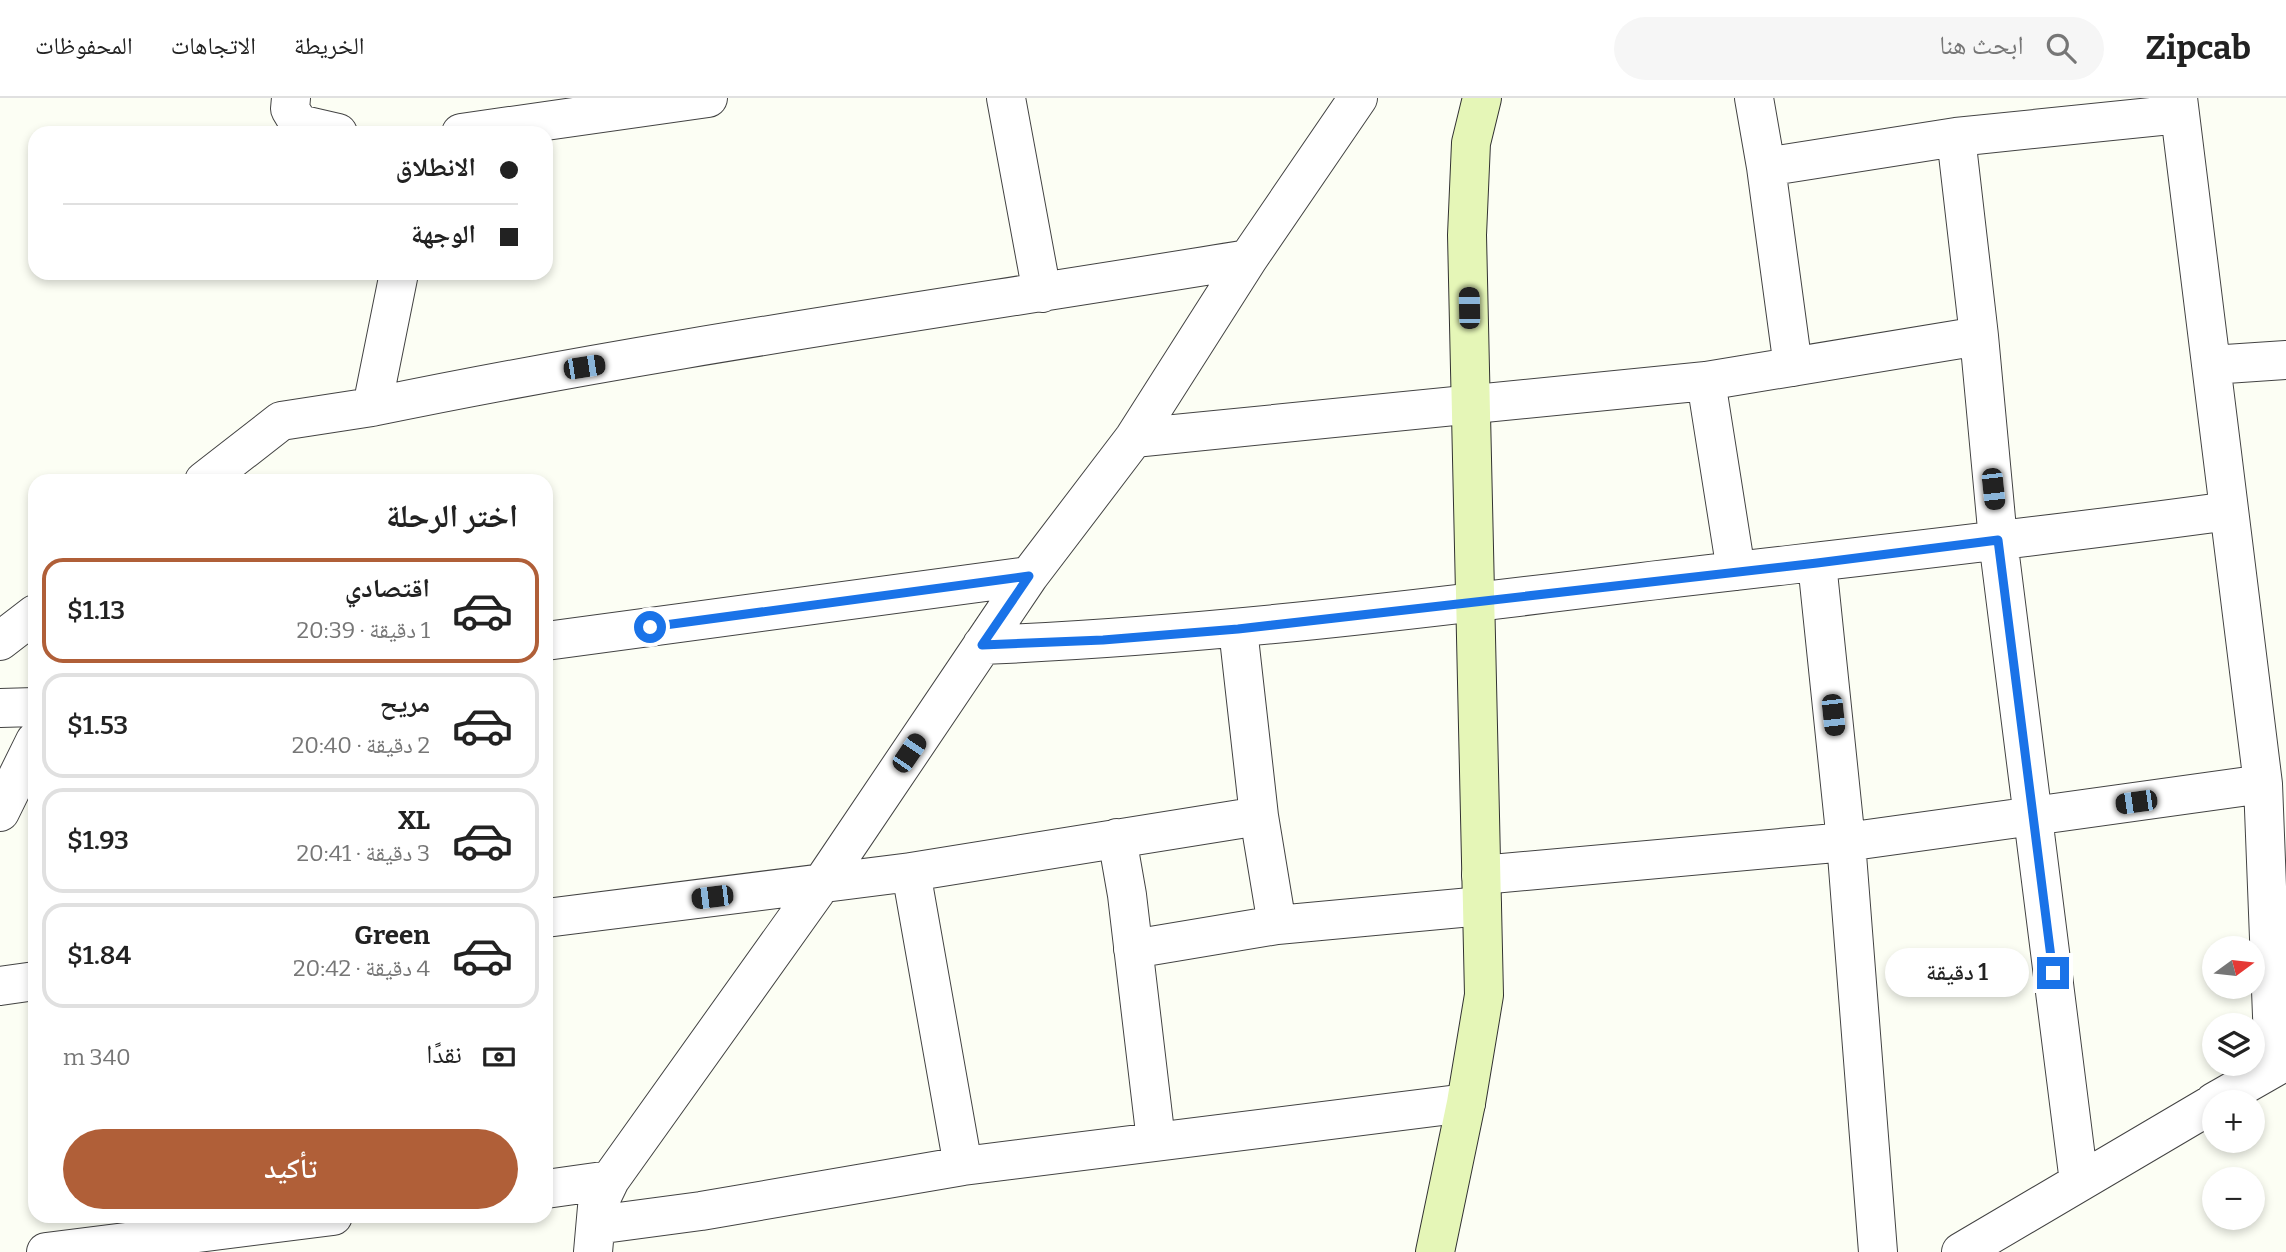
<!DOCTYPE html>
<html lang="ar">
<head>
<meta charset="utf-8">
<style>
	body { margin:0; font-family:Bitter,"Noto Naskh Arabic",serif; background:#f6f6f6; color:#222; direction:rtl; height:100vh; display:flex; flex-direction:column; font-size:26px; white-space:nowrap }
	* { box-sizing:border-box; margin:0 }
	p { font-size:23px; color:#767676 }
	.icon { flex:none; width:38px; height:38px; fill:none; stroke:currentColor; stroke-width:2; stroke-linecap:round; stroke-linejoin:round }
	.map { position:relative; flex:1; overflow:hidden; direction:ltr }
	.side { position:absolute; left:28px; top:376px; width:525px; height:749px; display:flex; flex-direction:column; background:#fff; border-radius:21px; box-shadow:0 4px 10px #0003; direction:rtl }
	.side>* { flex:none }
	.guide { position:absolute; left:28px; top:28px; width:525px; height:154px; border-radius:21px; box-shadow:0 4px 10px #0003; direction:rtl; display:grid; align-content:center; height:154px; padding:0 35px; background:#fff }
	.needle { width:46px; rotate:75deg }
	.controls { position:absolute; left:2202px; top:838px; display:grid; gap:14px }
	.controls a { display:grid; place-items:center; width:63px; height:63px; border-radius:50%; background:#fff; box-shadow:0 4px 10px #0003; font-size:35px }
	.end { position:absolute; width:32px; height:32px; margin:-16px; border:9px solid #1a73e8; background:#fff; box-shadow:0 0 0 4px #fff }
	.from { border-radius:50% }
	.bubble { position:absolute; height:49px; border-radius:24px; background:#fff; box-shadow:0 4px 10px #0003; font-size:23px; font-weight:600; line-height:49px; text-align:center; direction:rtl }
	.car { position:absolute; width:21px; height:42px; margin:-21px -10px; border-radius:9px; box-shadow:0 0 5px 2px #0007; background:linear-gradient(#222 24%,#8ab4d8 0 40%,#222 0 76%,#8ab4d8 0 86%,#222 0) }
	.guide b { display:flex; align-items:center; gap:24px; height:66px; font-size:26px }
	.guide b+b { border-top:2px solid #e0e0e0 }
	.guide i { width:18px; height:18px; background:#222 }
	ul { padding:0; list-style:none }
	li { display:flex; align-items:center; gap:21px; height:105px; margin:0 14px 10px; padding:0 21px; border:4px solid #e0e0e0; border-radius:21px }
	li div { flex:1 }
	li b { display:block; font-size:26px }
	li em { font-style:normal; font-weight:600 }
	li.selected { border-color:#b05f38 }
	li>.icon { width:63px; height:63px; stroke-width:1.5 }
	h2 { padding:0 35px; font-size:32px; line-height:84px }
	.pay { display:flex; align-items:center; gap:18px; height:77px; padding:0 35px; font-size:26px }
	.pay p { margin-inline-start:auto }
	.button { display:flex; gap:14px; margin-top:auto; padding:14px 35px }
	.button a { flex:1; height:80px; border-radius:42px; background:#b05f38; color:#fff; font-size:28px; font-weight:600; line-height:80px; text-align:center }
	header { display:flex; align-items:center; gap:42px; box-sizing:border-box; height:98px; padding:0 35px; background:#fff; border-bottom:2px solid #e0e0e0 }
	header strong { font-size:33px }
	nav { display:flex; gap:38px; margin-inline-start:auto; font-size:24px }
	.search { width:490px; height:63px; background:#f6f6f6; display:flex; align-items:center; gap:18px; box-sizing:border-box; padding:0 24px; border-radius:38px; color:#767676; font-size:26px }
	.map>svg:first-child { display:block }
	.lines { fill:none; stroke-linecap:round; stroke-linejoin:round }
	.street-casing { stroke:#434343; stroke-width:40 }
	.secondary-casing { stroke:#323232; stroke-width:40 }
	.street { stroke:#fff; stroke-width:38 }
	.secondary { stroke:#e5f6b7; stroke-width:38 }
	.route { stroke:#1a73e8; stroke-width:9 }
</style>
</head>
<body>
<header>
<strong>Zipcab</strong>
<div class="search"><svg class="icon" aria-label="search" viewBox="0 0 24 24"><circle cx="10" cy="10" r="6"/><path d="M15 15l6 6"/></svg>ابحث هنا</div>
<nav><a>الخريطة</a><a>الاتجاهات</a><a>المحفوظات</a></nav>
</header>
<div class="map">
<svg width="2286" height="1154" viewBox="0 0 2286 1154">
	<rect width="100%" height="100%" fill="#fcfef4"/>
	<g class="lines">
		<g class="street-casing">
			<path id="street" d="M291 0 290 11 299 26 338 35
				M1006 0 1042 195
				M1754 0 1766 69 1793 269
				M2178 0 2263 686 2274 969
				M461 35 708 0
				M1956 39 1979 238 1998 442 2079 1084
				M1766 69 1956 39 2180 16
				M2211 267 2286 262
				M1706 283 1736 473
				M372 309C662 249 956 209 1248 161
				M1134 340 1706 283 1979 238
				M204 383 281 323 372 309 399 175
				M1817 465 1846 744 1878 1154
				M1238 531 1259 718
				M0 543 35 516
				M546 543 1029 478
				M982 547C1203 538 1422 511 1641 484 1837 461 2033 440 2229 413
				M0 610 35 609
				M0 714 35 643
				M1117 740 1127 797 1156 1043
				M911 774 963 1068
				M1481 777 1846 744 2263 686
				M546 820 911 774 1259 718 1277 827
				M1133 851 1277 827 1482 808
				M0 888 35 883
				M2214 1004 2286 963
				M546 1091 610 1082
				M596 1127 701 1113 963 1068 1466 1005
				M46 1154 333 1118
				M593 1154 597 1109 610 1082 822 785 1029 478 1134 340 1248 161 1358 0
				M1961 1154 2214 1005"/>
		</g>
		<g class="secondary-casing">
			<path id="secondary" d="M1435 1154 1466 1005 1484 897 1467 137 1471 45 1482 0"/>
		</g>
		<use href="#street" class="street"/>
		<use href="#secondary" class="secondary"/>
	</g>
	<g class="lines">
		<path class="route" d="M650 529 1029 478 982 547 1103 542 1238 531 1817 465 1998 442 2053 875"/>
	</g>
</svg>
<div class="controls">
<a><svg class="needle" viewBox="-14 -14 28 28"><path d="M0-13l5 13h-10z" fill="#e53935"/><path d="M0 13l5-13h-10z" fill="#767676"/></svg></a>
<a><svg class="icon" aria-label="layers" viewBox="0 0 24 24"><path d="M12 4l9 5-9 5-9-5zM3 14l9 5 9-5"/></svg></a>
<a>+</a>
<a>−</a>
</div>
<i class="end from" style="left:650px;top:529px"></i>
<i class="end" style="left:2053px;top:875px"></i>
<div class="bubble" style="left:1885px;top:850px;width:144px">1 دقيقة</div>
<i class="car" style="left:1469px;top:210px;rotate:359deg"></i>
<i class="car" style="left:584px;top:269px;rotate:81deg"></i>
<i class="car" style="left:1993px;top:391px;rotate:174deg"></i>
<i class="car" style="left:1833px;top:617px;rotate:174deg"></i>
<i class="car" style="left:909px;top:655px;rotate:34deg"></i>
<i class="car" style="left:2136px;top:704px;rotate:262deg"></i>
<i class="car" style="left:712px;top:799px;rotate:263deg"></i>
<div class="guide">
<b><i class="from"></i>الانطلاق</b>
<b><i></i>الوجهة</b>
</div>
<section class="side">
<h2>اختر الرحلة</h2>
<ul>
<li class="selected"><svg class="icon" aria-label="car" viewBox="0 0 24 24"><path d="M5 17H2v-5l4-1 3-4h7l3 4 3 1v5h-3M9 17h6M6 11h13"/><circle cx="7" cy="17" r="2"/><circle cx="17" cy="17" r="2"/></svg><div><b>اقتصادي</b><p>1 دقيقة · 20:39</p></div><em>$1.13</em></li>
<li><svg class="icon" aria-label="car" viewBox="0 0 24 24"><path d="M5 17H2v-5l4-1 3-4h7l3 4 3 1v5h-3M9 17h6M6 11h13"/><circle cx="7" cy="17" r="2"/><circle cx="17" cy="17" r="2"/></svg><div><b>مريح</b><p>2 دقيقة · 20:40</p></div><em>$1.53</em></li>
<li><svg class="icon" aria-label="car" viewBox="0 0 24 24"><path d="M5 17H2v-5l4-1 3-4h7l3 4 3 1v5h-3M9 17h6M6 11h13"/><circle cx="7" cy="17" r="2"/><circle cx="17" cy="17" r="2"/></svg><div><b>XL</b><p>3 دقيقة · 20:41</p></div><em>$1.93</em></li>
<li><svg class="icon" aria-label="car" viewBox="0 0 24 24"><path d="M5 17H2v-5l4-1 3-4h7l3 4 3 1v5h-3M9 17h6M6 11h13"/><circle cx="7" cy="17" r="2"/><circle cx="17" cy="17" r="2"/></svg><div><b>Green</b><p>4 دقيقة · 20:42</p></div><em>$1.84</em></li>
</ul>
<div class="pay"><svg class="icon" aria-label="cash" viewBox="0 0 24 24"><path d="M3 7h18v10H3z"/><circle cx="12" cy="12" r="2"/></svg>نقدًا<p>340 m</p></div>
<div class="button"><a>تأكيد</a></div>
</section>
</div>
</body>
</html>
